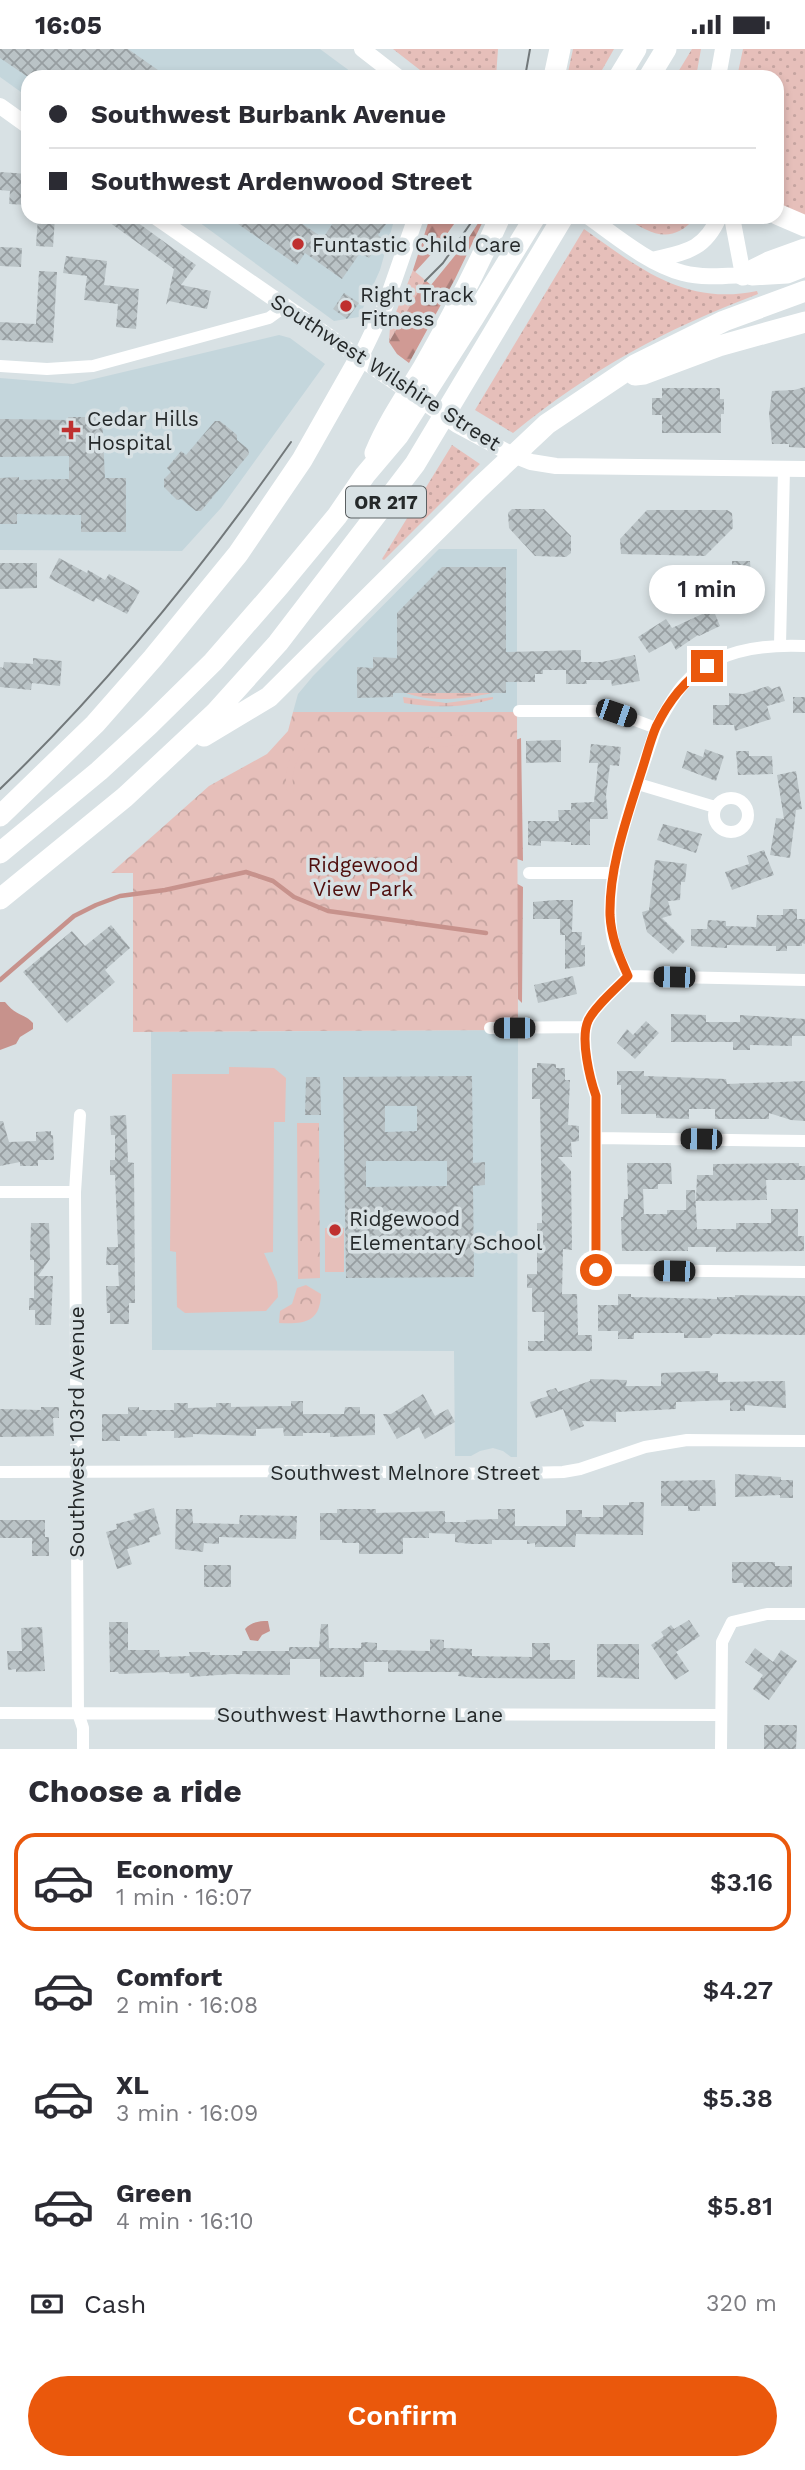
<!DOCTYPE html>
<html lang="en">
<head>
<meta charset="utf-8">
<style>
	body { margin:0; font-family:"Work Sans",sans-serif; background:#f7f7f7; color:#2b2b33; height:100vh; display:flex; flex-direction:column; font-size:26px; white-space:nowrap }
	* { box-sizing:border-box; margin:0 }
	p { font-size:23px; color:#7c7c81 }
	.icon { flex:none; width:38px; height:38px; fill:none; stroke:currentColor; stroke-width:2; stroke-linecap:round; stroke-linejoin:round }
	.map { position:relative; height:1700px; overflow:hidden }
	.details { display:flex; flex-direction:column; background:#fff; flex:1 }
	.details>* { flex:none }
	.banner { position:absolute; left:21px; top:21px; width:763px; height:154px; border-radius:21px; box-shadow:0 4px 10px #0003; display:grid; align-content:center; height:154px; padding:0 28px; background:#fff }
	.end { position:absolute; width:32px; height:32px; margin:-16px; border:9px solid #ea580c; background:#fff; box-shadow:0 0 0 4px #fff }
	.from { border-radius:50% }
	.bubble { position:absolute; height:49px; border-radius:24px; background:#fff; box-shadow:0 4px 10px #0003; font-size:23px; font-weight:600; line-height:49px; text-align:center }
	.car { position:absolute; width:21px; height:42px; margin:-21px -10px; border-radius:9px; box-shadow:0 0 5px 2px #0007; background:linear-gradient(#222 24%,#8ab4d8 0 40%,#222 0 76%,#8ab4d8 0 86%,#222 0) }
	.banner b { display:flex; align-items:center; gap:24px; height:66px; font-size:26px }
	.banner b+b { border-top:2px solid #e1e1e2 }
	.banner i { width:18px; height:18px; background:#2b2b33 }
	ul { padding:0; list-style:none }
	li { display:flex; align-items:center; gap:21px; height:98px; margin:0 14px 10px; padding:0 14px; border:4px solid transparent; border-radius:21px }
	li div { flex:1 }
	li b { display:block; font-size:26px }
	li em { font-style:normal; font-weight:600 }
	li.selected { border-color:#ea580c }
	li>.icon { width:63px; height:63px; stroke-width:1.5 }
	h2 { padding:0 28px; font-size:32px; line-height:84px }
	.pay { display:flex; align-items:center; gap:18px; height:77px; padding:0 28px; font-size:26px }
	.pay p { margin-inline-start:auto }
	.button { display:flex; gap:14px; margin-top:auto; padding:14px 28px }
	.button a { flex:1; height:80px; border-radius:42px; background:#ea580c; color:#fff; font-size:28px; font-weight:600; line-height:80px; text-align:center }
	.status { display:flex; justify-content:space-between; align-items:center; height:49px; padding:0 35px; background:#fff; direction:ltr }
	.status svg { height:19px; fill:currentColor }
	.map>svg:first-child { display:block }
	.built { fill:#c4d6dc }
	.grass { fill:url(#grass-dots) }
	.forest { fill:url(#forest-firs) }
	.wetland { fill:url(#wetland-marsh) }
	.park { fill:url(#park-crowns) }
	.garden { fill:#e6bfba }
	.water { fill:#c7928c }
	.lines { fill:none; stroke-linecap:round; stroke-linejoin:round }
	.stream { stroke:#c7928c; stroke-width:4.5 }
	.building { fill:url(#building-cross-hatch); fill-rule:evenodd }
	.street { stroke:#fff; stroke-width:12 }
	.secondary { stroke:#fff; stroke-width:16 }
	.highway { stroke:#fff; stroke-width:21 }
	.tram { stroke:#72787a; stroke-width:2 }
	.route { stroke:#ea580c; stroke-width:9 }
	.poi-dot { fill:#bf302f; stroke:#d8e1e4; stroke-width:2.5 }
	.labels { text-anchor:middle; dominant-baseline:central; stroke-width:7; stroke-linejoin:round; paint-order:stroke }
	.shield { fill:#d8e1e4; stroke:#5b6062; stroke-width:2 }
	.shield-label { font-size:19px; font-weight:bold; fill:#25292a }
	.poi-label { font-size:21px; fill:#25292a; stroke:#d8e1e4; text-anchor:start }
	.street-label { font-size:21px; fill:#25292a; stroke:#d8e1e4 }
	.park-label { font-size:21px; fill:#4f0e0d; stroke:#d8e1e4 }
</style>
</head>
<body>
<div class="status"><b>16:05</b><svg viewBox="0 0 49 12"><path d="M0 12V9h3v3zM5 12V6h3v6zM10 12V3h3v9zM15 12V0h3v12zM26 1h20v11H26zM47 4h2v5h-2z"/></svg></div>
<div class="map">
<svg width="805" height="1700" viewBox="0 0 805 1700">
	<defs>
		<pattern id="grass-dots" width="8" height="8" patternUnits="userSpaceOnUse" patternTransform="scale(1.75)"><rect width="8" height="8" fill="#e6bfba"/><path d="M2 2h.1M6 6h.1" fill="none" stroke="#c5a4a0" stroke-width="1.8" stroke-linecap="round"/></pattern>
		<pattern id="forest-firs" width="22" height="20" patternUnits="userSpaceOnUse" patternTransform="scale(1.75)"><rect width="22" height="20" fill="#d09a94"/><path d="M5 1l3.5 6h-7zM16 11l3.5 6h-7z" fill="#a97e79"/></pattern>
		<pattern id="wetland-marsh" width="20" height="14" patternUnits="userSpaceOnUse" patternTransform="scale(1.75)"><rect width="20" height="14" fill="#e6bfba"/><path d="M1 5h8M5 5V1M11 12h8M15 12V8" fill="none" stroke="#c5a4a0"/></pattern>
		<pattern id="park-crowns" width="20" height="18" patternUnits="userSpaceOnUse" patternTransform="scale(1.75)"><rect width="20" height="18" fill="#e6bfba"/><path d="M2 6a3 3 0 1 1 6 0M12 15a3 3 0 1 1 6 0" fill="none" stroke="#c5a4a0"/></pattern>
		<pattern id="building-cross-hatch" width="8" height="8" patternUnits="userSpaceOnUse" patternTransform="scale(1.75)"><rect width="8" height="8" fill="#bac3c6"/><path d="M0 0l8 8M0 8l8-8" fill="none" stroke="#979ea1"/></pattern>
	</defs>
	<rect width="100%" height="100%" fill="#d8e1e4"/>
	<path class="built" d="M0 0H320L358 28H28V48L0 28Z
		M192 168H395L380 221 359 268 334 272Z
		M279 286 290 289 325 315 221 459 182 502 0 501V329L73 335Z
		M439 500H517V663H293L298 645 313 627Z
		M518 981 517 1408H511L503 1402 493 1399 480 1402 471 1407H455L454 1302 152 1301 151 983Z"/>
	<path class="grass" d="M393 0H498L496 28H429Z
		M573 0H614L598 28H567Z
		M692 0H701L696 28H675Z
		M743 0H805V171L777 158V28H737Z
		M624 168H696C671 197 651 185 624 168Z
		M584 180C639 219 685 257 757 242L758 245C665 280 590 321 513 384L475 361Z
		M413 221 425 231 389 293 390 278Z
		M452 396 480 415 384 511 382 510Z"/>
	<path class="forest" d="M430 168H459L437 199 415 223 413 221Z
		M482 168H485L455 230 409 314 397 305 389 293 425 231 431 236 466 193Z
		M521 689 523 812 512 808 510 693Z
		M514 833 523 838 522 954 518 950Z"/>
	<path class="wetland" d="M406 644H492C465 650 432 654 406 644Z
		M403 648 446 654 493 648V650C463 659 435 659 404 654Z"/>
	<path class="park" d="M293 663H517L518 981 133 983V824H111L209 737 267 705 288 682Z
		M297 1074H319L320 1229 298 1230Z
		M306 1236 321 1245C320 1274 304 1275 279 1274L280 1262 292 1255 297 1239Z"/>
	<path class="garden" d="M307 684 312 691C298 705 289 723 294 743L288 745C282 722 290 701 307 684Z
		M466 686V695L429 699 428 689Z
		M229 1018 274 1019 286 1029 285 1073H274L273 1203 264 1204 277 1233 278 1248 266 1262 185 1264 177 1258 176 1203 170 1202 172 1025H229Z
		M325 1179H344V1223H325Z"/>
	<path class="water" d="M0 953H5C16 967 25 965 33 974V980L20 988 16 995 0 1001Z
		M268 1572 270 1582 262 1586 258 1592 250 1591 245 1580C251 1573 259 1572 268 1572Z"/>
	<g class="lines">
		<path class="stream" d="M0 931 74 867 96 856 120 847 165 841 246 823 273 832 294 848 328 862 486 884"/>
	</g>
	<path class="building" d="M0 0H128L168 28H28L0 9Z
		M0 123 28 125V156L9 155 10 142 0 141Z
		M38 168H55L53 198 36 197Z
		M102 168H130L196 216 181 236 211 242 207 260 169 252 166 256 174 220Z
		M228 168H301L298 172 323 189 337 168H391L378 186 383 190 369 209 360 204 342 230 305 204 297 216Z
		M0 198 22 199 21 218 0 217Z
		M66 207 107 212 104 236 139 240 136 280 116 278 118 255 84 251 87 227 63 224Z
		M39 222 57 223 53 294 0 291V273L36 275Z
		M344 244 359 254 347 270 333 260Z
		M805 338V399L789 398V395H772L769 365 772 342 794 341Z
		M662 339H720V350H724V365H721V384H662V366H652V349H662Z
		M68 368H102L105 429H126V483H81V466L17 465V475H0V429L19 428V431L69 430V407L0 408V370L69 371Z
		M215 372H220L237 386V391L248 400 249 405 201 462H196L181 450 177 451 164 438V430L171 423 167 419 181 402 186 406Z
		M512 460H544L571 487V504L566 508 535 507 509 479 508 464Z
		M647 461H727L732 464 733 479 705 507 621 505 620 490Z
		M59 509 87 524 88 521 105 531 109 525 140 542 127 565 96 549 94 553 49 529Z
		M732 512H750L752 541V553H747V562H733Z
		M0 514H37V539L0 540Z
		M442 518H506V603L581 601V613H602L635 606 640 632 612 637 611 631H586L587 635H566V621H543V625H535V633H506V644H393V648L357 649V618L373 619V608L397 609V564Z
		M713 560 720 577 699 587 698 586 676 601 671 592 649 604 638 588 666 570 672 579Z
		M33 609 62 612 60 637 32 634 31 641 0 638V618L3 619 4 613 33 615Z
		M768 637 772 640 780 637 785 652 767 657 771 670 735 682 734 676H713V656H729V644L743 645Z
		M793 648H805V664H793Z
		M561 691V713L526 714V692Z
		M591 695 621 698 619 717 610 716 606 747 608 770H590V796H571V793L541 792V797L528 796V772H559L558 761H571V754L594 753 598 714H589Z
		M705 700 724 707 716 732 682 719 687 702 703 708Z
		M736 702H749V707H772L773 725 738 726Z
		M796 722 802 760 796 761 790 809 770 806 776 769 784 770 777 726Z
		M663 775 702 785 696 804 657 791Z
		M764 801 774 826 732 841 725 823 749 815 747 807Z
		M655 811 687 815 685 833H681L680 851 668 852 672 866 662 869 685 892 673 905 647 883 642 863 649 861Z
		M555 851H573L572 883H582L581 896H585V917L565 920V886H560V870H533V853Z
		M783 860H797V870H805V895L802 894V897H787V902H776V897L727 896V899L691 897V880H707L708 871 726 872V877L756 878 757 866H783Z
		M111 876 130 899 105 921 115 933 67 974 23 923 72 882 85 897Z
		M573 927 577 945 538 954 534 936Z
		M671 965 706 966V973H740V966L805 970V987H792V997L750 996V1001H733V993H671Z
		M646 972 659 984 635 1010 617 994 627 980 633 986Z
		M537 1014 556 1015V1019H565V1031H570L568 1076 579 1077V1092L571 1093 572 1108H558L571 1122 572 1201 563 1200 562 1245H577L578 1286H592V1302H528V1292H544V1263H532V1239H527V1225H537V1174H542L540 1050H532V1019H537Z
		M617 1022H644V1027L726 1030 727 1035 805 1032V1072L791 1071 769 1064V1070H715V1060H689V1070L656 1069V1065H621V1036H617Z
		M472 1027 473 1114 485 1113V1136L473 1137 474 1228 346 1229 343 1028ZM385 1057H417V1082L385 1083ZM366 1112H447V1137L366 1138Z
		M306 1028H320L321 1066H305Z
		M126 1066 128 1113 134 1114 135 1254H129V1275H110V1264H107L106 1237H119L118 1216H106L107 1198H118L115 1126H110V1111H115V1086H111L110 1067Z
		M0 1072H3L9 1093 36 1092V1083L51 1082V1086H53L54 1111H38V1117H20V1113L0 1117Z
		M627 1114H671L672 1135H658V1140H643L644 1165H667V1161H686V1141H695L697 1180H736V1174H771V1160H798V1187H804V1202L716 1203V1198H688V1202H622L621 1168H623L624 1150H628Z
		M799 1114V1117H805V1131H766L767 1151 696 1152 697 1126H713V1115Z
		M31 1174H49L50 1210 38 1227H53L51 1276H35V1261H29V1249H34V1211H30Z
		M618 1245H631V1248L717 1250V1248H735V1246L805 1247V1286L713 1285 710 1289H684V1284H634V1290H618V1282H598V1256H618Z
		M710 1322V1324H718V1333L785 1332 786 1359 745 1356V1362H730V1351L676 1353V1360L616 1363V1373L582 1372 584 1377 571 1382 563 1360 536 1369 530 1353 548 1347 546 1342 556 1339 558 1343 590 1332V1330L627 1331 626 1337H661V1324Z
		M423 1345 435 1367 448 1360 455 1373 425 1390 419 1378 397 1390 383 1365H391Z
		M291 1352H303V1365H344L345 1358H360V1365H375V1386L330 1388V1384H303V1387H284L283 1379 256 1380V1387L193 1385V1388L174 1389V1382H146L147 1387H120V1392H102V1365H128V1358H139V1361H174V1354H188V1359L216 1358V1354H231V1358L291 1357Z
		M41 1358H59V1369H53L54 1387 0 1388V1360L41 1361Z
		M735 1425 781 1428V1431H793V1449H780V1446L735 1448Z
		M715 1431 716 1457H700V1462H688V1457H661V1432Z
		M629 1453H644L643 1486 576 1485 575 1498H535V1494L527 1495V1491H492V1495H470L455 1493V1485L429 1484V1489H403V1505H359V1494H342V1491H320V1464H337V1460H376V1464L445 1462V1473H466V1471L498 1470V1460H515V1477H566V1461H582V1468H603V1456H629Z
		M154 1459 161 1485 149 1489 150 1493 127 1500 132 1515 117 1520 106 1483 117 1480 116 1475 135 1470 133 1465Z
		M176 1460H192L193 1474 239 1475 240 1466 297 1467 296 1490 219 1488V1495L204 1494 203 1503 175 1500Z
		M0 1471H45V1488H49V1507H32V1489H0Z
		M732 1513H775V1517H792V1538H744L743 1534H732Z
		M204 1516H231V1538H204Z
		M689 1571 700 1587 676 1603 689 1622 675 1631 651 1596 664 1587 661 1583 671 1576 674 1580Z
		M109 1573H128V1601H159L160 1608 190 1607 189 1603H210V1606H242V1602H289V1598H319L321 1575H328L329 1599H361V1594L364 1593 377 1594V1601L430 1602V1590L444 1591V1599L472 1600V1607L532 1608V1594H550V1611H575V1630L479 1629 458 1627 459 1623H388V1613H364V1628H320V1610H290V1626L232 1625 190 1628 189 1624 170 1625 169 1623 119 1625 118 1623H110Z
		M42 1578 45 1622 16 1623V1620L8 1621 7 1602H22L21 1579Z
		M597 1595H639V1630L597 1628Z
		M755 1599 773 1613 781 1601 797 1612 769 1651 753 1640 763 1626 745 1613Z
		M764 1676H797L796 1700H764Z"/>
	<g class="lines">
		<path class="street" d="M0 317 47 320 93 317 269 269 287 256
			M780 596 784 420
			M519 662H596L616 664 656 679C664 664 672 649 683 636 713 601 761 595 805 597
			M638 735 715 758
			M714 766a17 17 0 1 1 34 0a17 17 0 1 1-34 0Z
			M529 824H614
			M628 927C617 939 594 958 588 972 580 990 590 1030 596 1047L595 1221 805 1223
			M628 927C624 918 618 908 615 898 596 837 637 738 656 679
			M628 927 805 931
			M490 979 586 978
			M80 1066 75 1143 78 1664 83 1679V1700
			M597 1089 805 1092
			M0 1143H75
			M0 1423 336 1422 493 1425 563 1423 580 1420 645 1398 687 1391 805 1392
			M0 1664 721 1666
			M721 1700 722 1593 732 1573 767 1565H805"/>
		<path class="secondary" d="M362 0 398 28
			M718 28 723 0
			M0 57 28 77
			M156 168 457 376 511 405 531 413 556 417 805 420
			M589 168C617 188 649 215 683 224 703 229 723 227 743 226L732 168
			M652 211C685 203 704 202 719 168
			M361 307 385 257 416 168"/>
		<path class="highway" d="M554 28 560 0
			M619 28 636 0
			M649 28 666 0
			M777 165 805 177
			M743 226 769 213 805 200
			M752 226 787 224 805 217
			M635 326 644 325 719 297 805 273
			M375 404C388 373 406 347 423 319 451 270 477 219 500 168
			M204 687 269 648 479 439 547 375 635 316 724 272 805 242
			M0 767 95 675 153 609 238 505 302 411 361 307
			M0 804 99 722 149 676 213 613 280 536 337 467 365 426 398 387 474 268 535 168
			M0 850 125 748 215 664 278 594 415 415 563 168"/>
		<path class="tram" d="M525 28 530 0
			M425 232 443 214 475 168
			M0 740C110 634 204 517 291 393"/>
	</g>
	<g class="lines">
		<path class="route" d="M596 1221V1047C590 1030 580 990 588 972 594 958 617 939 628 927 619 907 611 888 610 866 609 818 627 769 641 724 646 709 650 692 656 678 668 653 684 632 707 617"/>
	</g>
	<g class="poi-dot">
		<circle cx="298" cy="195" r="7"/>
		<circle cx="346" cy="257" r="7"/>
		<path d="M67.5 370.5h7v7h7v7h-7v7h-7v-7h-7v-7h7z"/>
		<circle cx="335" cy="1181" r="7"/>
	</g>
	<g class="labels">
		<rect class="shield" x="346" y="437.5" width="80" height="31" rx="5"/>
		<g class="shield-label">
			<text x="386" y="453">OR 217</text>
		</g>
		<g class="poi-label">
			<text x="312" y="195">Funtastic Child Care</text>
			<text x="360" y="245">Right Track<tspan x="360" dy="24">Fitness</tspan></text>
			<text x="87" y="369">Cedar Hills<tspan x="87" dy="24">Hospital</tspan></text>
			<text x="349" y="1169">Ridgewood<tspan x="349" dy="24">Elementary School</tspan></text>
		</g>
		<g class="street-label">
			<text transform="translate(386 323) rotate(33)">Southwest Wilshire Street</text>
			<text transform="translate(76 1383) rotate(-90)">Southwest 103rd Avenue</text>
			<text x="405" y="1423">Southwest Melnore Street</text>
			<text x="360" y="1665">Southwest Hawthorne Lane</text>
		</g>
		<g class="park-label">
			<text x="363" y="815">Ridgewood<tspan x="363" dy="24">View Park</tspan></text>
		</g>
	</g>
</svg>
<i class="end from" style="left:596px;top:1221px"></i>
<i class="end" style="left:707px;top:617px"></i>
<div class="bubble" style="left:649px;top:516px;width:116px">1 min</div>
<i class="car" style="left:616px;top:664px;rotate:109deg"></i>
<i class="car" style="left:674px;top:928px;rotate:271deg"></i>
<i class="car" style="left:514px;top:979px;rotate:270deg"></i>
<i class="car" style="left:701px;top:1090px;rotate:271deg"></i>
<i class="car" style="left:674px;top:1222px;rotate:271deg"></i>
<div class="banner">
<b><i class="from"></i>Southwest Burbank Avenue</b>
<b><i></i>Southwest Ardenwood Street</b>
</div>
</div>
<section class="details">
<h2>Choose a ride</h2>
<ul>
<li class="selected"><svg class="icon" aria-label="car" viewBox="0 0 24 24"><path d="M5 17H2v-5l4-1 3-4h7l3 4 3 1v5h-3M9 17h6M6 11h13"/><circle cx="7" cy="17" r="2"/><circle cx="17" cy="17" r="2"/></svg><div><b>Economy</b><p>1 min · 16:07</p></div><em>$3.16</em></li>
<li><svg class="icon" aria-label="car" viewBox="0 0 24 24"><path d="M5 17H2v-5l4-1 3-4h7l3 4 3 1v5h-3M9 17h6M6 11h13"/><circle cx="7" cy="17" r="2"/><circle cx="17" cy="17" r="2"/></svg><div><b>Comfort</b><p>2 min · 16:08</p></div><em>$4.27</em></li>
<li><svg class="icon" aria-label="car" viewBox="0 0 24 24"><path d="M5 17H2v-5l4-1 3-4h7l3 4 3 1v5h-3M9 17h6M6 11h13"/><circle cx="7" cy="17" r="2"/><circle cx="17" cy="17" r="2"/></svg><div><b>XL</b><p>3 min · 16:09</p></div><em>$5.38</em></li>
<li><svg class="icon" aria-label="car" viewBox="0 0 24 24"><path d="M5 17H2v-5l4-1 3-4h7l3 4 3 1v5h-3M9 17h6M6 11h13"/><circle cx="7" cy="17" r="2"/><circle cx="17" cy="17" r="2"/></svg><div><b>Green</b><p>4 min · 16:10</p></div><em>$5.81</em></li>
</ul>
<div class="pay"><svg class="icon" aria-label="cash" viewBox="0 0 24 24"><path d="M3 7h18v10H3z"/><circle cx="12" cy="12" r="2"/></svg>Cash<p>320 m</p></div>
<div class="button"><a>Confirm</a></div>
</section>
</body>
</html>
